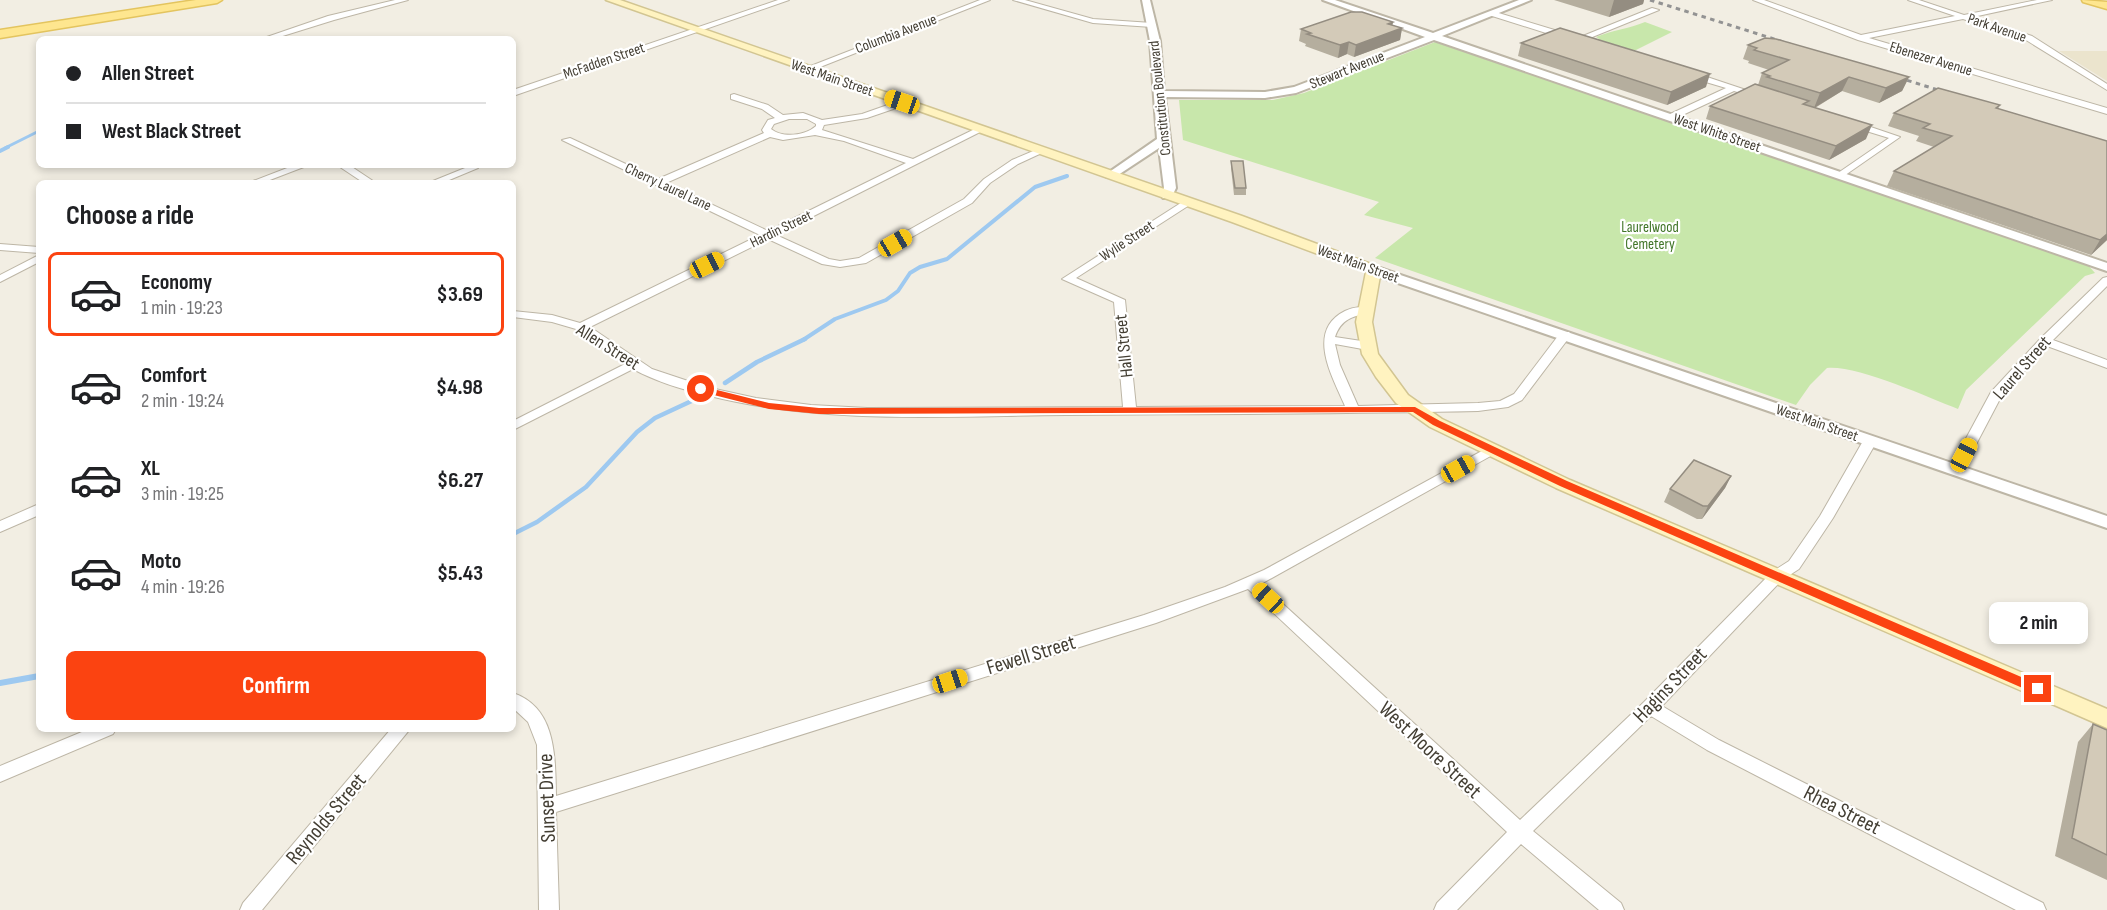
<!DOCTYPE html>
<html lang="en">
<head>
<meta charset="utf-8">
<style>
	body { margin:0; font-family:"Sofia Sans Condensed",sans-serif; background:#f2f2f2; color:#202124; height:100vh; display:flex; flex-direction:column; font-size:22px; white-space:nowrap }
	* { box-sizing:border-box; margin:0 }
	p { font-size:20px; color:#757577 }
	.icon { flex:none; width:33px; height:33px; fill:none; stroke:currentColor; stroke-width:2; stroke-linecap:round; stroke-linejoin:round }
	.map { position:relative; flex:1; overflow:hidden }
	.panel { position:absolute; left:36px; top:180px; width:480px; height:552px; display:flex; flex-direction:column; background:#fff; border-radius:9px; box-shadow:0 3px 9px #0003 }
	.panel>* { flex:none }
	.banner { position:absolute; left:36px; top:36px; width:480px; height:132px; border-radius:9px; box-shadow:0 3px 9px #0003; display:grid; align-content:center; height:132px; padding:0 30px; background:#fff }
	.end { position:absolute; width:27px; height:27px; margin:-14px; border:8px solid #fb4311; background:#fff; box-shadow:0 0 0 3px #fff }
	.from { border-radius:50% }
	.bubble { position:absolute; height:42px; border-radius:9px; background:#fff; box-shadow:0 3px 9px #0003; font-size:20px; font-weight:700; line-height:42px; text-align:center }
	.car { position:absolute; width:18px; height:36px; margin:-18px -9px; border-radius:8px; box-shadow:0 0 4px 2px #0007; background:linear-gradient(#f5c518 24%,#345 0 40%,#f5c518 0 76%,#345 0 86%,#f5c518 0) }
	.banner b { display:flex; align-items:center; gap:21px; height:57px; font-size:22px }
	.banner b+b { border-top:2px solid #e0e0e0 }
	.banner i { width:15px; height:15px; background:#202124 }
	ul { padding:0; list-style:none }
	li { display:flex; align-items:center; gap:18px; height:84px; margin:0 12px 9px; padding:0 18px; border:3px solid transparent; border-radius:9px }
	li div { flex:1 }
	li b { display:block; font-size:22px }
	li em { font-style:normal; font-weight:700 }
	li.current { border-color:#fb4311 }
	li>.icon { width:54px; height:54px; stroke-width:1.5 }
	h2 { padding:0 30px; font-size:27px; line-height:72px }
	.primary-button { display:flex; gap:12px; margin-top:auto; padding:12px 30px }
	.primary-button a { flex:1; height:69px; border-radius:9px; background:#fb4311; color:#fff; font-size:24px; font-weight:700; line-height:69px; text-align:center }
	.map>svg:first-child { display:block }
	.education { fill:#ebe4cd }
	.green { fill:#c8e7ab }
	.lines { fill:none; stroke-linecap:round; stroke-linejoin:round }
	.stream-far3 { stroke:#9ec9f0; stroke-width:3 }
	.stream-far2 { stroke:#9ec9f0; stroke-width:4 }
	.stream-far1 { stroke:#9ec9f0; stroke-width:4.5 }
	.stream { stroke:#9ec9f0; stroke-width:6 }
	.minor-casing { stroke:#bdb6a6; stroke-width:2 }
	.tertiary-casing { stroke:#bdb6a6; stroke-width:4 }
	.secondary-casing { stroke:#d2c592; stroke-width:3 }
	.primary-casing { stroke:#e3c45f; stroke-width:3 }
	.minor { fill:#fff; fill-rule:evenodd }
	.tertiary { fill:#fff; fill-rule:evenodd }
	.secondary { fill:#fff3c0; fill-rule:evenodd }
	.primary { fill:#fee68f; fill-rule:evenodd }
	.rail { stroke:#939393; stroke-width:3; stroke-dasharray:4.5 4.5; stroke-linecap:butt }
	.wall { fill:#b5ae9e }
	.shaded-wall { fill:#948d81 }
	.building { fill:#d3cab8; stroke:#948d81; stroke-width:1.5 }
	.route { fill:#fb4311 }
	.labels { text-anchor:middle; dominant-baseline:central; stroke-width:4.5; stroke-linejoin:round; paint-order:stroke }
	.far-street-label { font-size:15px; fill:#433e33; stroke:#fff }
	.far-park-label { font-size:15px; fill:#407527; stroke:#fff }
	.street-label { font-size:18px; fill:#433e33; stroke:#fff }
	.near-street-label { font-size:21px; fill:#433e33; stroke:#fff }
</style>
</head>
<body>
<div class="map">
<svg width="2107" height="910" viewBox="0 0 2107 910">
	<rect width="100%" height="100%" fill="#f2eee3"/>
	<path class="education" d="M2059 51H2107V81Z"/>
	<path class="green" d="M1645 22 1672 32 1630 53 1593 41 1599 39 1596 37C1612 30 1629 29 1645 22Z
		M1435 42 2087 264 2095 273 2085 276 1966 390 1958 409C1927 397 1857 365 1827 368L1810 385 1796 405 1375 258 1413 228 1364 215 1379 202 1183 140 1179 100H1273L1304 93Z"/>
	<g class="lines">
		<path class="stream-far3" d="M5 148 39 131"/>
		<path class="stream-far2" d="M0 151 8 147
			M803 340 835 319 886 300 898 291 910 273 920 267 947 259 1035 187 1067 176"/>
		<path class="stream-far1" d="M725 383 757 362 805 339
			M513 534 537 522 586 487 637 432 655 418 698 398"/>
		<path class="stream" d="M0 683 39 676"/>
		<g class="minor-casing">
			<path id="minor" d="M395 0H408L334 20 273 39H261L328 16Z
				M778 0H789L513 96V90Z
				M980 0H990L810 71 803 69Z
				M1013 0H1025L1093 19 1152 23 1156 25 1152 27 1093 23Z
				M1753 0H1764L1861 35 1955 16 1908 0H1919L1964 15 2037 0H2052L1973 17 2032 36 2107 84V90L2026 40 1963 19 1869 38 2107 108V114L1858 40Z
				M1652 8 1659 10 1580 42 1573 40Z
				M1492 11 1571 35 1572 37 1565 39 1489 15 1488 13Z
				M1689 73H1695L1764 96 1760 99 1734 91 1674 119H1668V115L1726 88 1689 77Z
				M734 94 768 105 783 115 803 113 822 120 862 114 899 101H905V105L867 118 824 125 822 130 913 159 977 128 984 130 776 235 829 259 840 261 859 258 964 199 984 179 1012 160 1038 149 1046 151 1018 164 990 183 972 203 866 263 840 267 822 264 768 239 590 327 652 369 706 387 756 398 811 405 867 408 1123 407 1114 302 1062 279 1187 199 1191 200V204L1076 278 1125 300 1136 407 1345 406C1333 378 1305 331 1345 311 1353 307 1364 305 1371 311L1369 313C1353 316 1341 319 1335 337L1368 342 1374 346 1368 350 1335 344 1340 365 1358 406 1478 403 1500 401 1514 394 1561 332H1569L1571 335 1522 400 1508 407 1478 411C1341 414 1203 414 1066 415 948 416 826 425 710 396 684 390 657 382 633 369L513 430V421L625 364 576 329 552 322 513 317V311L552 315 580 323 760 235 562 140 570 138 658 179 764 133 762 130 768 120 775 118 762 109 731 99V95ZM789 119H807L816 124V126C805 136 782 138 771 129L774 124ZM815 135 844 141 906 163 768 231 666 183 770 137 783 140Z
				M1850 122H1856L1900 137 1841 178 1838 177V173L1889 138 1850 126Z
				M295 165H309L262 183H248Z
				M337 165H349L376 183H364Z
				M470 166 478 168 442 183H428Z
				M0 244 39 247V253L0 250Z
				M39 255V262L0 282V275Z
				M2107 277V286L2053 340 2107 360V368L2047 346 2001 397 1961 473H1951L1949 470 1991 392 2041 338 2103 278Z
				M1870 437 1877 441 1833 518 1799 569 1782 580 1662 706 1719 740 2043 903 2046 910H2016L1707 750 1651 716 1533 831 1621 903 1624 910H1599L1521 844 1457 910H1434L1437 903 1507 832 1248 589 1156 623 556 812 559 910H539L537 745 528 722 513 708V693C557 708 555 758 556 796L1144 615 1225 587 1264 570 1491 446 1496 447 1498 450 1496 453 1261 584 1520 820 1644 702 1772 572 1789 561 1820 516 1863 441Z
				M39 504V515L0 532V521Z
				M89 729H116L113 734 0 782V766Z
				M391 729H410L262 910H240L243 903Z"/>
		</g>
		<g class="tertiary-casing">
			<path id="tertiary" d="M1142 0H1150L1160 41 1164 91 1265 92 1294 87 1425 37 1323 0H1335L1433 33 1519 0H1531L1442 36 2107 263V271L1434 40 1296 93 1265 98 1165 97 1176 188 1171 198H1163L1161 195 1164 188 1159 148 1115 177H1107L1105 175 1157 139 1150 41Z
				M1374 266 2107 516V528L1369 273 1367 270Z"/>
		</g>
		<g class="secondary-casing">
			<path id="secondary" d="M606 0H620L1242 216 1379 267 1381 270 1372 322 1378 354 1408 395 1442 419 1570 480 2107 709V728L1556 488 1430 427 1396 403 1376 377 1362 354 1356 322 1366 272 1232 222Z"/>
		</g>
		<g class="primary-casing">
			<path id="primary" d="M196 0H222L217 3 0 38V30Z
				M2082 0 2107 2V9L2083 2Z"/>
		</g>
		<use href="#minor" class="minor"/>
		<use href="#tertiary" class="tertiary"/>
		<use href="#secondary" class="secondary"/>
		<use href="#primary" class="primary"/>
		<path class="rail" d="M1650 0 1790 44
			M1890 75 1951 94"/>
	</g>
	<path class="wall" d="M1554 0H1644L1643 4 1609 17Z
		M1393 22 1392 25 1402 28 1400 40 1354 57 1347 54 1338 58 1305 46 1306 44 1299 41 1301 29Z
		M1521 43 1706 87 1667 105 1518 56Z
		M1748 45 1909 77 1902 91 1879 103 1842 91 1815 108 1866 139 1829 160 1706 119 1710 106 1758 85 1762 73 1769 70 1748 63 1749 61 1743 59Z
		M2000 105 1998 109 2107 240 2091 255 1887 186 1894 171 1934 147 1916 141 1919 136 1888 126 1894 113Z
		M1231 161 1246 188V195H1234L1231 168Z
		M1731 476 1725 488 1702 519H1697L1664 502 1670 489Z
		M2093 724 2107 730V880L2055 856 2078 742Z"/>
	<path class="shaded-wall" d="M1614 0H1644L1643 4 1609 17Z
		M1393 22 1391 32 1402 28 1400 40 1354 57 1356 45 1388 24Z
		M1349 42 1347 54 1338 58 1340 45Z
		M1710 74 1706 87 1667 105 1671 92Z
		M1849 77 1842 91 1814 108 1820 93Z
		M1909 77 1902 91 1879 103 1886 88Z
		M1872 125 1866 139 1829 160 1836 146Z
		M2107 234V240L2091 255 2100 240Z
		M1731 476 1725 488 1702 519 1708 506Z"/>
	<path class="building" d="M1351 12H1362L1393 22 1388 24 1402 28 1356 45 1349 42 1340 45 1307 34 1311 33 1301 29Z
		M1560 28 1710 74 1671 92 1521 43Z
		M1765 38 1776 39 1909 77 1886 88 1849 77 1820 93 1767 77 1770 76 1762 73 1789 60 1754 50 1757 48 1748 45Z
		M1755 84 1809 101 1803 104 1872 125 1836 146 1710 106Z
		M1938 88 2000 105 1996 108 2107 141V234L2100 240 1894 171 1952 136 1923 128 1930 124 1894 113Z
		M1231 161H1243L1246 188H1235Z
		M1694 460 1731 476 1708 506H1703L1670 489Z
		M2093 724 2107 730V855L2072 838Z"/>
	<path class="route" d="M701 386 769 403 819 408 1415 407 1440 421 1567 481 2042 686 2044 689 2042 693H2034L1560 486 1433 425 1413 412 819 414 769 409 698 391V387Z"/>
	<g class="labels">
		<g class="far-street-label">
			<text transform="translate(1997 28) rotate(19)">Park Avenue</text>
			<text transform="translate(896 34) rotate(-21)">Columbia Avenue</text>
			<text transform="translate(1931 59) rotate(17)">Ebenezer Avenue</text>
			<text transform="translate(604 61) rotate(-19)">McFadden Street</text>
			<text transform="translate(1347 70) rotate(-22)">Stewart Avenue</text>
			<text transform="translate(832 78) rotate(19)">West Main Street</text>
			<text transform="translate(1160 98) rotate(-96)">Constitution Boulevard</text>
			<text transform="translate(1717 133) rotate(19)">West White Street</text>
			<text transform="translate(668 187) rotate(25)">Cherry Laurel Lane</text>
			<text transform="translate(781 229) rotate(-26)">Hardin Street</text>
			<text transform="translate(1127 241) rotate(-33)">Wylie Street</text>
			<text transform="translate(1358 264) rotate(20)">West Main Street</text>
			<text transform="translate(1817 423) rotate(19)">West Main Street</text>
		</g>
		<g class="far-park-label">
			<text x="1650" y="227">Laurelwood<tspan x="1650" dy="17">Cemetery</tspan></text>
		</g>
		<g class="street-label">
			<text transform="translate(1124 346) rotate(-96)">Hall Street</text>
			<text transform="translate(608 347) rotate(32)">Allen Street</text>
			<text transform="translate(2022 368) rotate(-49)">Laurel Street</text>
		</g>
		<g class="near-street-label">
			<text transform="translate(1031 655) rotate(-17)">Fewell Street</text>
			<text transform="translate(1670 685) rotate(-46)">Hagins Street</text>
			<text transform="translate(1430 750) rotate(43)">West Moore Street</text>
			<text transform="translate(547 798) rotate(-92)">Sunset Drive</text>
			<text transform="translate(1842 810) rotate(27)">Rhea Street</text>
			<text transform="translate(326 819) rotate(-50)">Reynolds Street</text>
		</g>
	</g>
</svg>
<i class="end from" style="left:701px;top:389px"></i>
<i class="end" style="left:2038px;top:689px"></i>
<div class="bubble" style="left:1989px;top:602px;width:99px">2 min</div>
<i class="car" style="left:902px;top:102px;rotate:289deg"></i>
<i class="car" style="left:895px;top:243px;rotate:60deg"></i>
<i class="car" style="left:707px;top:265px;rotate:64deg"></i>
<i class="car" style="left:1964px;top:455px;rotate:28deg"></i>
<i class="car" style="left:1458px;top:469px;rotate:61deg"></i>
<i class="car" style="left:1268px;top:598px;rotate:313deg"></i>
<i class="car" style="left:950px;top:681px;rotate:72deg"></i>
<div class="banner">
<b><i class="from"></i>Allen Street</b>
<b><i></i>West Black Street</b>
</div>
<section class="panel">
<h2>Choose a ride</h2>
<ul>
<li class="current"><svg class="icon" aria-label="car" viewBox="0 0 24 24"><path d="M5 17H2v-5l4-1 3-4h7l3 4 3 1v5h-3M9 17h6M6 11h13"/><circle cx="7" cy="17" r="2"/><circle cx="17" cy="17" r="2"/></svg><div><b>Economy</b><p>1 min · 19:23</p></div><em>$3.69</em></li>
<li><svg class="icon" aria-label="car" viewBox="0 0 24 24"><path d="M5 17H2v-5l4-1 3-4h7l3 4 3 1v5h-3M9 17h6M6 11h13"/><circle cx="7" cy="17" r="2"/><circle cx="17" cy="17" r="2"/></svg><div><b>Comfort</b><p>2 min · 19:24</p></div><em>$4.98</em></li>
<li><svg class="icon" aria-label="car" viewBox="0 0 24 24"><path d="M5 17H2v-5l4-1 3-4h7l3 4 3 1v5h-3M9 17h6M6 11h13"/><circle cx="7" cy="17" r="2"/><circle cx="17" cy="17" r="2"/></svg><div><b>XL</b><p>3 min · 19:25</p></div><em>$6.27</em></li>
<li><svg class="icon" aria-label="car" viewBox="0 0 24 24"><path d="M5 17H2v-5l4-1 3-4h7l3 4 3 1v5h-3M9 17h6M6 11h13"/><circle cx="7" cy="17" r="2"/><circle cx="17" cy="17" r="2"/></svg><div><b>Moto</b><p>4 min · 19:26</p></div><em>$5.43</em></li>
</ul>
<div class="primary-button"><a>Confirm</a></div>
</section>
</div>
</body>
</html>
